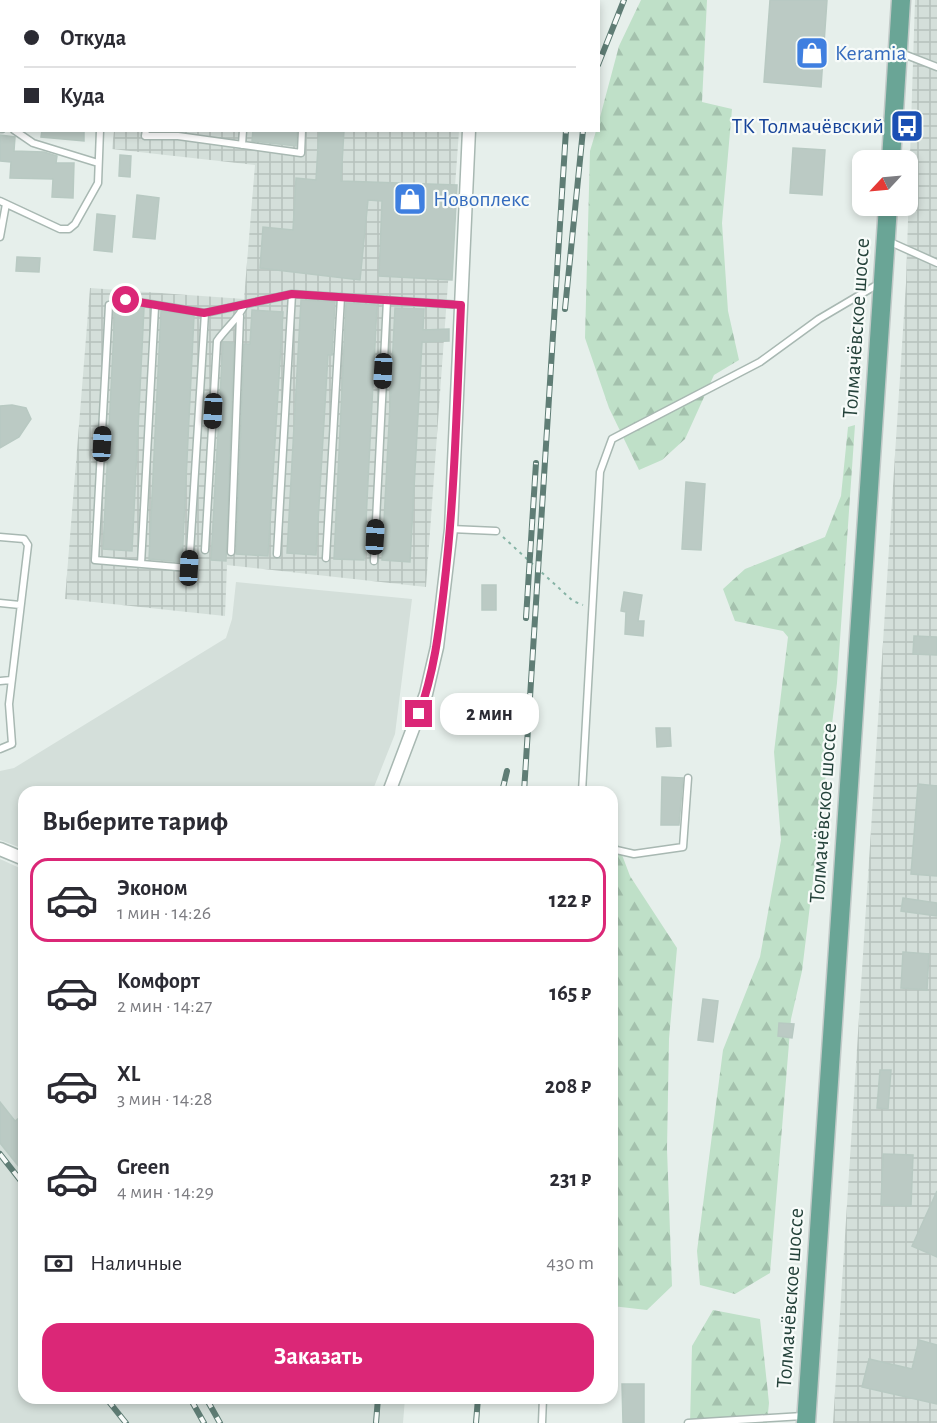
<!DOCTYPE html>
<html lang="ru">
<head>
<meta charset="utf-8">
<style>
	body { margin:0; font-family:"Alegreya Sans",sans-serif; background:#f2f2f3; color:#2b2b33; height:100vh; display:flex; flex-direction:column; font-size:22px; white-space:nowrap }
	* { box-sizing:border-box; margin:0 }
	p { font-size:20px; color:#7c7c81 }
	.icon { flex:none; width:33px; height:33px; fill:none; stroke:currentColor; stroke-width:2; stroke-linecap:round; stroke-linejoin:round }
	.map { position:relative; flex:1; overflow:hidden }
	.side { position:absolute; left:18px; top:786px; width:600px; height:618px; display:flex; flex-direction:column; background:#fff; border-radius:18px; box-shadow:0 3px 9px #0003 }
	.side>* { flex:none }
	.banner { position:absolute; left:0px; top:0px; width:600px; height:132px; box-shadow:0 3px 9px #0003; display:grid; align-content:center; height:132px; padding:0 24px; background:#fff }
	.needle { width:39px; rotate:244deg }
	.tools { position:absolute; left:852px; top:150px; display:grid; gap:12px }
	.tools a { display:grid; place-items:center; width:66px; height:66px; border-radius:12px; background:#fff; box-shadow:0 3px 9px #0003; font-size:30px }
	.end { position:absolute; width:27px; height:27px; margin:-14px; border:8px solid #db2777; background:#fff; box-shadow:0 0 0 3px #fff }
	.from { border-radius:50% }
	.bubble { position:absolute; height:42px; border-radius:18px; background:#fff; box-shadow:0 3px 9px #0003; font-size:20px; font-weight:700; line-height:42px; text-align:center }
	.car { position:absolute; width:18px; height:36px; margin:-18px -9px; border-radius:8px; box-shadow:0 0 4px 2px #0007; background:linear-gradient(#222 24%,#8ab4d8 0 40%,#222 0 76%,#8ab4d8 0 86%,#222 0) }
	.banner b { display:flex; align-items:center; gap:21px; height:57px; font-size:22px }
	.banner b+b { border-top:2px solid #e1e1e2 }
	.banner i { width:15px; height:15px; background:#2b2b33 }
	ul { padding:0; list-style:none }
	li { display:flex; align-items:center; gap:18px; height:84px; margin:0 12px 9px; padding:0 12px; border:3px solid transparent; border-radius:18px }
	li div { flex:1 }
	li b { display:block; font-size:22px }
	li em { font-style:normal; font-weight:700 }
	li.active { border-color:#db2777 }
	li>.icon { width:54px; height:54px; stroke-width:1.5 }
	h2 { padding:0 24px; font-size:27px; line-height:72px }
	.pay { display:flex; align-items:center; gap:15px; height:66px; padding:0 24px; font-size:22px }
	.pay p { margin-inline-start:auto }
	.primary-button { display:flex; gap:12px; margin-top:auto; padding:12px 24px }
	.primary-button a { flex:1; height:69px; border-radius:18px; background:#db2777; color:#fff; font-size:24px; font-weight:700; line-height:69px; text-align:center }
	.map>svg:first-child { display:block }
	.built { fill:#d4dfda }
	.industrial { fill:url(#industrial-grid) }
	.forest { fill:url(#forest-firs) }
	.building { fill:#bbcac4; stroke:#b8c9c2; stroke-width:1.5 }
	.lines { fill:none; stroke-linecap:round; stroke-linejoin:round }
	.lane-casing { stroke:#a8b8b2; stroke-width:9 }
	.street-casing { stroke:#a8b8b2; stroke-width:15 }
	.primary-casing { stroke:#c2cac8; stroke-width:21 }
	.path { stroke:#86b3a5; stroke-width:2; stroke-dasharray:3 4.5; stroke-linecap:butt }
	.lane { stroke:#fff; stroke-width:6 }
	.street { stroke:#fff; stroke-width:12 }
	.primary { stroke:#6aa596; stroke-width:18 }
	.rail-casing { stroke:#5f7d75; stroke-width:6 }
	.rail { stroke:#f7fbf9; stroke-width:4; stroke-dasharray:11; stroke-linecap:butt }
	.route { stroke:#db2777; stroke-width:8 }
	.labels { text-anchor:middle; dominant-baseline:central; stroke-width:4.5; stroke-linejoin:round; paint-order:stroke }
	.shop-label { font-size:22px; fill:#366cbe; stroke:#f7fbf9; text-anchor:start }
	.transit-label { font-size:22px; fill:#164399; stroke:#f7fbf9; text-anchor:end }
	.street-label { font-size:22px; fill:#24423a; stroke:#f7fbf9 }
</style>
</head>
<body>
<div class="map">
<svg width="937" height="1423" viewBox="0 0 937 1423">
	<defs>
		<pattern id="industrial-grid" width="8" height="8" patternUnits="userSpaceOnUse" patternTransform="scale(1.5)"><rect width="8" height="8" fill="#d4dfda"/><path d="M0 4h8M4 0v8" fill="none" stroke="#b6c1bc"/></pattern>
		<pattern id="forest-firs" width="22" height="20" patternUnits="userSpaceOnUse" patternTransform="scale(1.5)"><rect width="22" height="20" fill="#bfe0c8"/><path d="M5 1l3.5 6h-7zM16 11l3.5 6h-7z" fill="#a4c1ad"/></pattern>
	</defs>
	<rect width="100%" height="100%" fill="#e6efeb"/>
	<path class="built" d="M236 582 412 599 395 734 372 792H24V849L0 840V771L14 768 226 638 232 619Z
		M0 859 24 870V1398H405L403 1423H0Z"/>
	<path class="industrial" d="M128 0H315L128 2Z
		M915 0H937V1423H833L906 283Z
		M114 131H459L426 587 227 565 225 616 65 599 90 288 244 299 255 165 112 149Z"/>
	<path class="forest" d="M641 0H707L702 102 732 109 722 223 728 311 739 360 714 375 685 439 662 460 639 470 609 408 585 338 590 151 596 131 598 130 599 121 619 46Z
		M855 425 837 683 802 971 791 1019 770 1273 735 1294 700 1285 697 1251 723 1050 760 957 781 840 774 752 788 637 783 631 735 621 723 589 745 569 825 537 841 496 848 427Z
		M616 839 630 876 677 948 669 1039 667 1149 672 1286 647 1310 612 1306V842Z
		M713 1310 760 1319 769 1403 767 1423H690L692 1346Z"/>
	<path class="building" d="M770 0H827L821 87 764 82Z
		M42 130H84V141L41 137Z
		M253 130H297L296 146 252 141Z
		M319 130H344L341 181 457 185 452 280 379 276 382 201 368 200 360 280 260 268 263 227 293 230 296 178 316 180Z
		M0 135 15 137 14 151 44 152 57 156 56 163H74L73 198 52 197 53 179 10 178 11 162 0 161Z
		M793 148 825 150 822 195 790 193Z
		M120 155 131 156 130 177 119 176Z
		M137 195 159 198 155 239 133 237Z
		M97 214 115 216 112 252 94 250Z
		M17 257 40 258 39 272 16 271Z
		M301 300 335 302 332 355H328L316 555 287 553Z
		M346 303 377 305 364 560 334 559Z
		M121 307 144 308 132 551 103 549 115 309Z
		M395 308 424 309 423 330 449 329V341L422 342 410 562 382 560Z
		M252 310 283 312 268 556 236 554 244 344H250Z
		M161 311 194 316 182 562 149 559Z
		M223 342 234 343 226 561 211 560Z
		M12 405 26 408 31 419 19 437 0 448V406Z
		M686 482 705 484 701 550 682 549Z
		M482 585H496V610H482Z
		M624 592 642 595 638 621H644L643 636 625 634 626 612 621 611Z
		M914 636 937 637V655L913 654Z
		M656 728H670L671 746 657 747Z
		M662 777 683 778 679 825H661Z
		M918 784 937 786V876L911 874Z
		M903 898 937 903V916L901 911Z
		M903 952 929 954 927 990 901 988Z
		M703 999 718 1001 713 1042 698 1040Z
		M779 1023 794 1024 792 1038 778 1036Z
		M880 1070H891L888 1109 877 1108Z
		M0 1102 15 1121 24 1114V1173L0 1143Z
		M883 1154 913 1155 911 1206 881 1205Z
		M937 1191V1257L912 1246Z
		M919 1340 937 1345V1404L862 1387 869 1359 912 1369Z
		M622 1384H644V1423H623Z"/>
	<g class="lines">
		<g class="lane-casing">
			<path id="lane" d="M110 2V0
				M154 2V0
				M189 2V0
				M252 2V0
				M310 2V0
				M901 53 937 67
				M0 129H2
				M14 130 33 143 98 163
				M146 130 145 136H178L301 153 302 130
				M242 145 243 130
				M0 201 60 229H69L75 224 98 183 100 130
				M0 237 6 204
				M888 241 937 263
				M205 313 189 568 95 560 109 305 126 300 205 313 292 294 461 305
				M451 529 496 531
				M0 537 24 539 28 545 9 704 12 744 0 749
				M205 550 217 341C227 327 240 317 245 304
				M231 552 240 316
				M277 554 292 294
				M326 558 341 297
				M374 561 387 300
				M141 564 155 307
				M0 603 20 605
				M0 681 11 680
				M582 792 600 472 612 439 760 362 819 319 880 283
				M612 849 634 854 683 847 688 778
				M542 1423 543 1398
				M688 1423 803 1416"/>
		</g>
		<g class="street-casing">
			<path id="street" d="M476 2V0
				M389 792 426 694 437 647 451 529 469 130
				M0 849 24 859"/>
		</g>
		<g class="primary-casing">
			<path id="primary" d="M891 160 901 0
				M806 1423 888 206"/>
		</g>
		<path class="path" d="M503 537 573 601 583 605"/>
		<use href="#lane" class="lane"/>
		<use href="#street" class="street"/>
		<use href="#primary" class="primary"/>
		<g class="rail-casing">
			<path id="rail" d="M565 2V0
				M574 2V0
				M598 65 624 0
				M565 309 583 130
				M526 618 536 463
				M502 792 507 771
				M524 792 566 130
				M0 1154 24 1185
				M106 1398 126 1423
				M190 1398 204 1423
				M206 1398 220 1423
				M376 1423 378 1398
				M476 1423 478 1398"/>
		</g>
		<use href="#rail" class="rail"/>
	</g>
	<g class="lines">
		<path class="route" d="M126 300 204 313 292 294 461 305C457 399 455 494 444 588 439 631 434 673 419 714"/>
	</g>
	<defs>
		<g id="shop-square" transform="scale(1.725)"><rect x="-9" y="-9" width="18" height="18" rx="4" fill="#3f7fe0" stroke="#f7fbf9"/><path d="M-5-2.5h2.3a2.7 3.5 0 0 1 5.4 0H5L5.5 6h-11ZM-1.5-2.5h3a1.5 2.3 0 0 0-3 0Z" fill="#fff"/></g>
		<g id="bus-square" transform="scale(1.725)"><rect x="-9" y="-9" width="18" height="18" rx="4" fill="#1a4fb4" stroke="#f7fbf9"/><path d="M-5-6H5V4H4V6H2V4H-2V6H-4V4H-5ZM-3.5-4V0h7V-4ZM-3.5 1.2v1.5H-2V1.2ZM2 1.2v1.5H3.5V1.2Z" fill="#fff"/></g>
	</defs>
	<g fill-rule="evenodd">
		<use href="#shop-square" x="812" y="53"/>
		<use href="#bus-square" x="907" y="126"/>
		<use href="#shop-square" x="410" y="199"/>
	</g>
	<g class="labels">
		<g class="shop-label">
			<text x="835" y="53">Keramia</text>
			<text x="433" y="199">Новоплекс</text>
		</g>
		<g class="transit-label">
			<text x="884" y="126">ТК Толмачёвский</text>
		</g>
		<g class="street-label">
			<text transform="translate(856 328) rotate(-86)">Толмачёвское шоссе</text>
			<text transform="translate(823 813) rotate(-86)">Толмачёвское шоссе</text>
			<text transform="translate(790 1298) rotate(-86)">Толмачёвское шоссе</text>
		</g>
	</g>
</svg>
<div class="tools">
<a><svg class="needle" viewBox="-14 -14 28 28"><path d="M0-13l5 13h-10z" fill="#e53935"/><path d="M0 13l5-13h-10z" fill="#7c7c81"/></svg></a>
</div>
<i class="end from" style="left:126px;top:300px"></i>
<i class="end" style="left:419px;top:714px"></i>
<div class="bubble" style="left:440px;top:693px;width:99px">2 мин</div>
<i class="car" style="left:383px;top:371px;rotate:183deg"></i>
<i class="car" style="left:213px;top:411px;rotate:183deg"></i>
<i class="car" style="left:102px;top:444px;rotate:3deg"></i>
<i class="car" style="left:375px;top:537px;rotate:3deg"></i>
<i class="car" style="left:189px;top:568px;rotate:3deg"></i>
<div class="banner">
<b><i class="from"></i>Откуда</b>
<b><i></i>Куда</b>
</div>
<section class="side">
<h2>Выберите тариф</h2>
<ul>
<li class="active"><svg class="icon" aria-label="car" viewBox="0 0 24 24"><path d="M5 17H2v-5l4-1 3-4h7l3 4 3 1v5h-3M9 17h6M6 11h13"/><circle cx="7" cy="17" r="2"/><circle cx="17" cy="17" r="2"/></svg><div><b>Эконом</b><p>1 мин · 14:26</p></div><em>122 ₽</em></li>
<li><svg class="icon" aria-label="car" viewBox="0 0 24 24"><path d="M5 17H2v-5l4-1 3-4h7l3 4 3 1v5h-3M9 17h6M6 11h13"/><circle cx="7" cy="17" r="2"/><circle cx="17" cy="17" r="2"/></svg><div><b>Комфорт</b><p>2 мин · 14:27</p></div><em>165 ₽</em></li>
<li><svg class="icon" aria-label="car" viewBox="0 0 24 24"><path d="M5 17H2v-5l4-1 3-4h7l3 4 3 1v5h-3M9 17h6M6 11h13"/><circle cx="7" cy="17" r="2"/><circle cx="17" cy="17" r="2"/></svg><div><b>XL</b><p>3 мин · 14:28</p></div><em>208 ₽</em></li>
<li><svg class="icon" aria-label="car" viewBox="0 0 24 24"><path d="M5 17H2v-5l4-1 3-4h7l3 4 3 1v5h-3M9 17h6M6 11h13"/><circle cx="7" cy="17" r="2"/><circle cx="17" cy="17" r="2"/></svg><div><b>Green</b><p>4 мин · 14:29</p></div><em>231 ₽</em></li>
</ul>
<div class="pay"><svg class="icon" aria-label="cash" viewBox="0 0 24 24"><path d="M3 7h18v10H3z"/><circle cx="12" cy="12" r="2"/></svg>Наличные<p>430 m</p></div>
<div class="primary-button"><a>Заказать</a></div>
</section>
</div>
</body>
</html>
